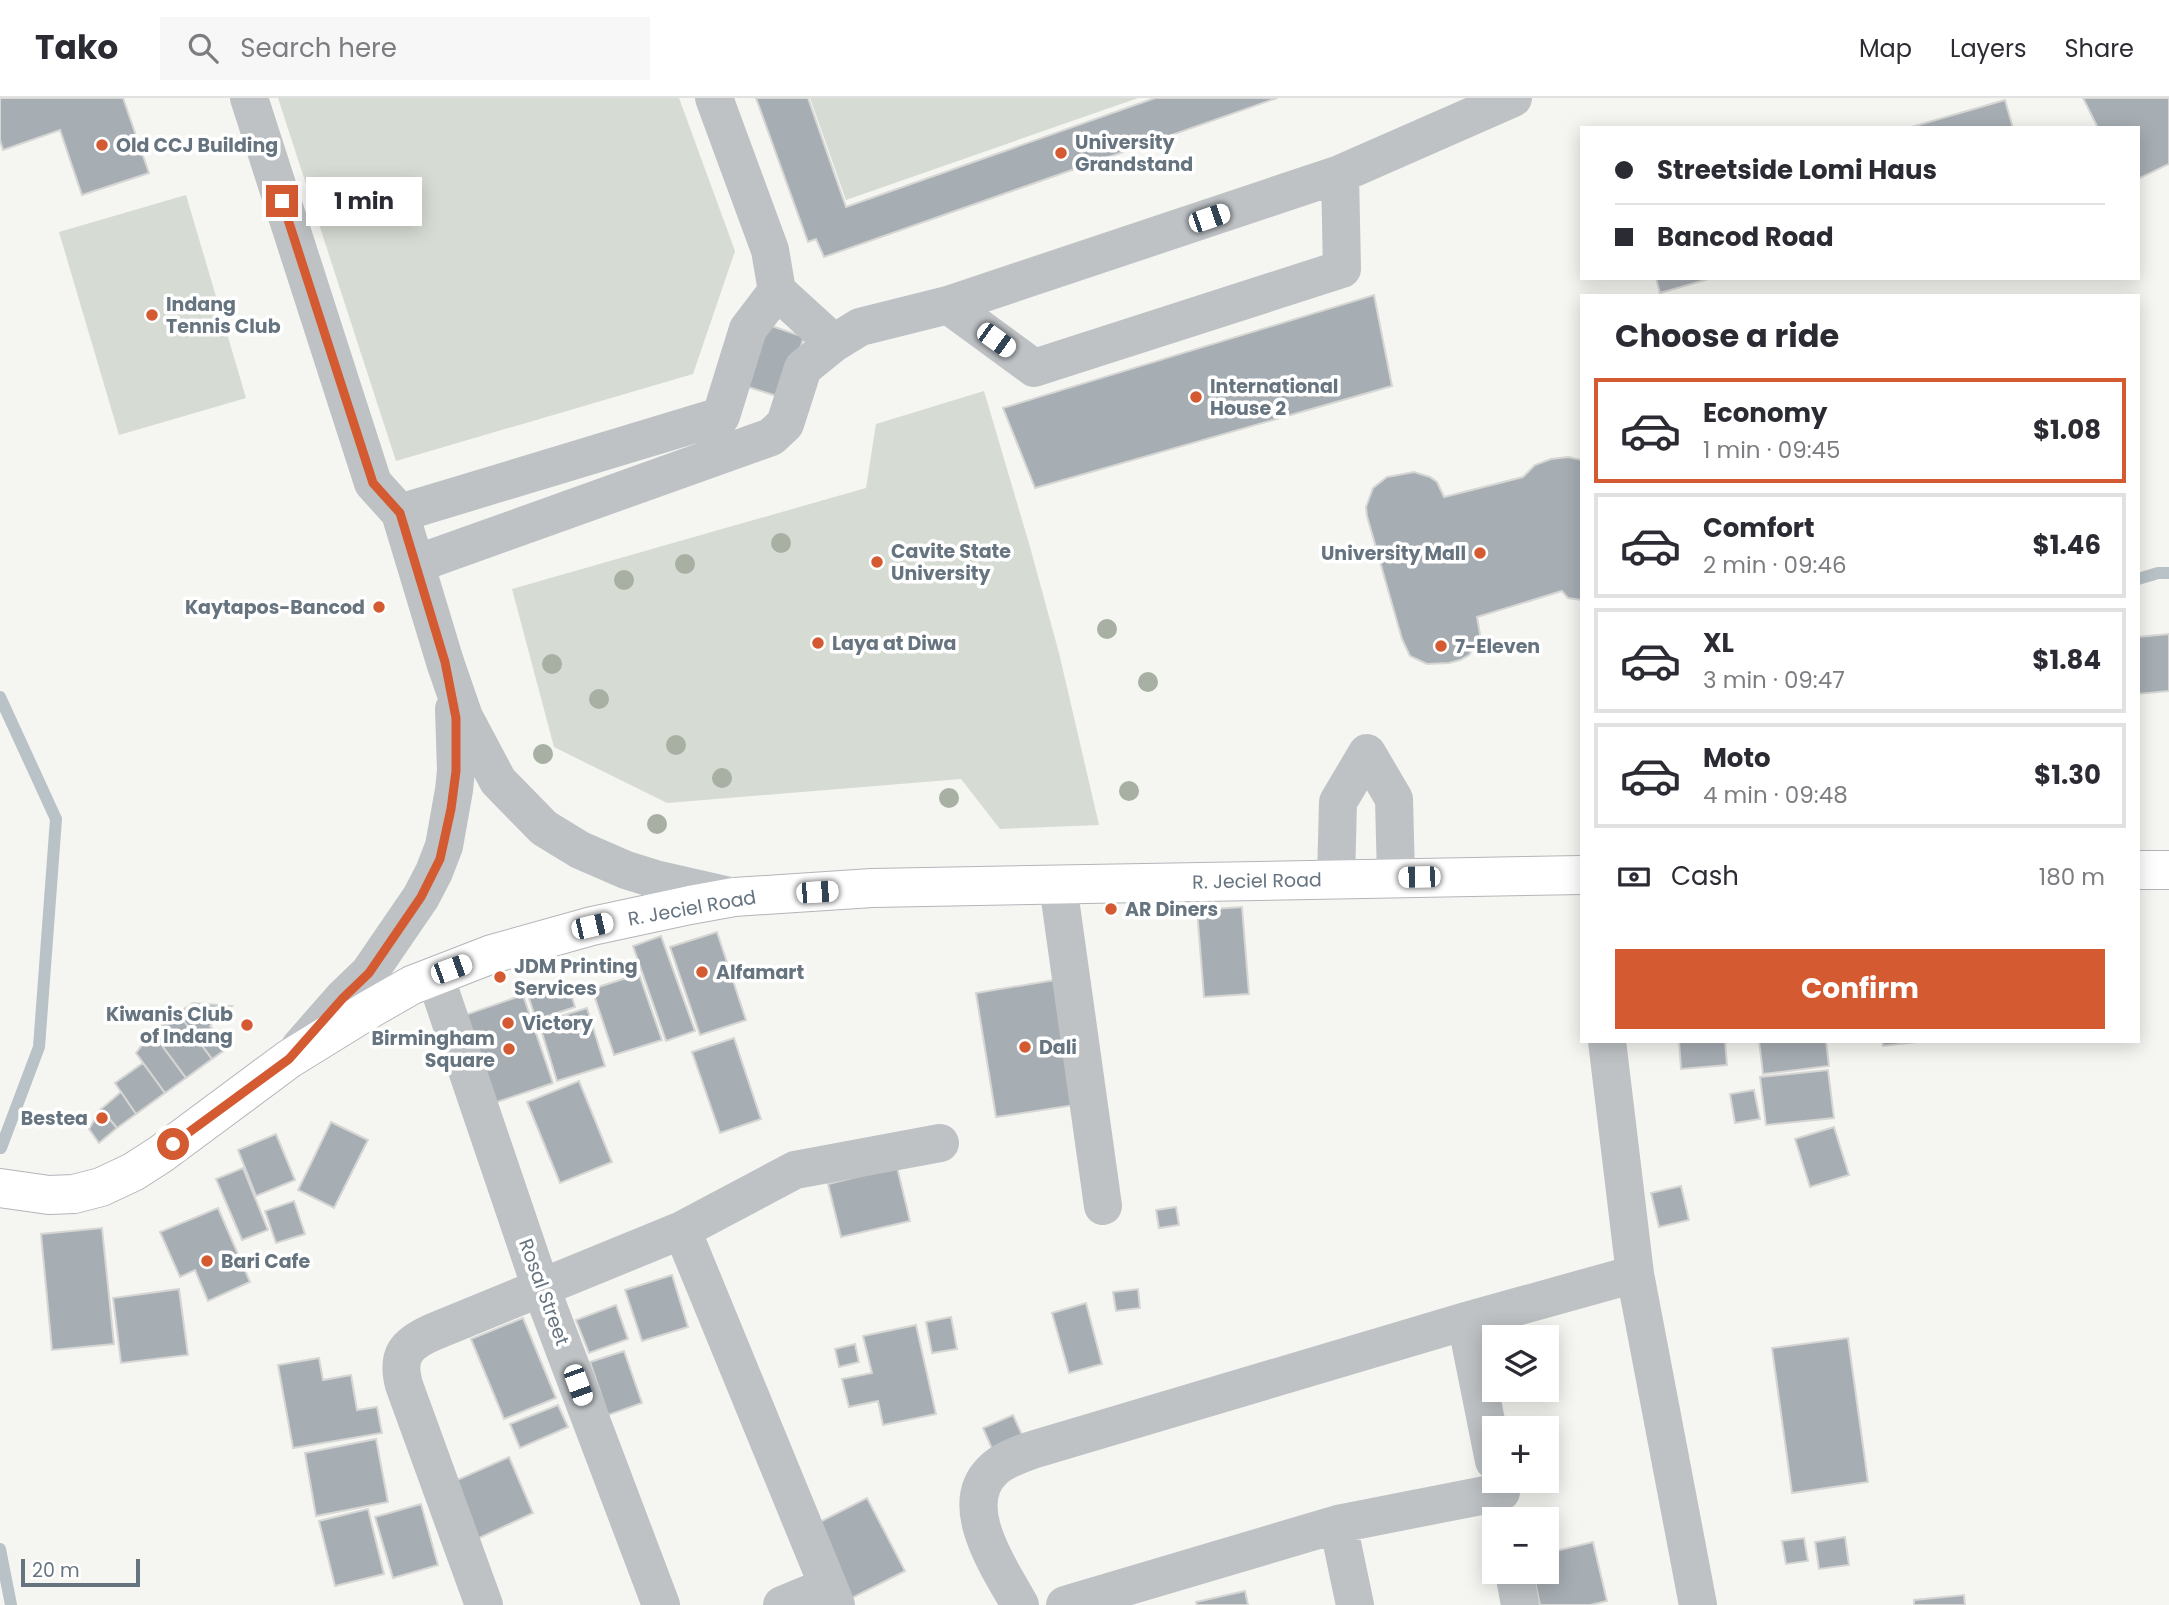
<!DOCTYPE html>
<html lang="en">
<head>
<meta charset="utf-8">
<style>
	body { margin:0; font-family:Poppins,sans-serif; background:#f7f7f7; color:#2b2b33; height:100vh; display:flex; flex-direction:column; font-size:26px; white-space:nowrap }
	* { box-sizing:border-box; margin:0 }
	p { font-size:23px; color:#7c7c81 }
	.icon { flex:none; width:38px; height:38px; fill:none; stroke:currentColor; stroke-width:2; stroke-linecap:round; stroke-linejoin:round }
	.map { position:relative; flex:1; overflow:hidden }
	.drawer { position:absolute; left:1580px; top:196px; width:560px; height:749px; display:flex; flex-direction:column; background:#fff; border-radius:0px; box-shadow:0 4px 18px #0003 }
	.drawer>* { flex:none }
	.banner { position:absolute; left:1580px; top:28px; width:560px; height:154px; border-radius:0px; box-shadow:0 4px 18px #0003; display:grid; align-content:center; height:154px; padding:0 35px; background:#fff }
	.fabs { position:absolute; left:1482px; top:1227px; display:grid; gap:14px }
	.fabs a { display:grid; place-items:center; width:77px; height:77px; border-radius:0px; background:#fff; box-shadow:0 4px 18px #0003; font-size:35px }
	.scale { position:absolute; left:21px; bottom:18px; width:119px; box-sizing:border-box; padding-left:7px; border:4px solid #667480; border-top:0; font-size:19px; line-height:24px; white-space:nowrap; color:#667480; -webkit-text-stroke:5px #fff; paint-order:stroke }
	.end { position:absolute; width:32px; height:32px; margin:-16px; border:9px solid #d45a32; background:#fff; box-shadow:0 0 0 4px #fff }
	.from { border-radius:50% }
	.bubble { position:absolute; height:49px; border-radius:0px; background:#fff; box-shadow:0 4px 18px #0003; font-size:23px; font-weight:700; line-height:49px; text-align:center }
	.car { position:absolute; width:21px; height:42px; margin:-21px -10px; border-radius:9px; box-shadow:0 0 5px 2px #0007; background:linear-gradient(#fff 24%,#345 0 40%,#fff 0 76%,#345 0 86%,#fff 0) }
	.banner b { display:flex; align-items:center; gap:24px; height:66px; font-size:26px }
	.banner b+b { border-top:2px solid #e1e1e2 }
	.banner i { width:18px; height:18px; background:#2b2b33 }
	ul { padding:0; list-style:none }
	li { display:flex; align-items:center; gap:21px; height:105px; margin:0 14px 10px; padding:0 21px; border:4px solid #e1e1e2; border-radius:0px }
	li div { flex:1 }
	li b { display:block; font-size:26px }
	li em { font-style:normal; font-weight:700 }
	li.active { border-color:#d45a32 }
	li>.icon { width:63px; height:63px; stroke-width:1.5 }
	h2 { padding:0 35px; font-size:32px; line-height:84px }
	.pay { display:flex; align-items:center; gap:18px; height:77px; padding:0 35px; font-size:26px }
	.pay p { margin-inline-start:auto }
	.button { display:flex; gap:14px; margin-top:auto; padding:14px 35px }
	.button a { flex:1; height:80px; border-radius:0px; background:#d45a32; color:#fff; font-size:28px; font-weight:700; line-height:80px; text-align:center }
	header { display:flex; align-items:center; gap:42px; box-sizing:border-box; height:98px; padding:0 35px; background:#fff; border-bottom:2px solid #e1e1e2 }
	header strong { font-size:33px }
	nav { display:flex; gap:38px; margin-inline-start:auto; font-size:24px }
	.search { width:490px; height:63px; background:#f7f7f7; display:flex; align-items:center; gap:18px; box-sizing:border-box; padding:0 24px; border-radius:0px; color:#7c7c81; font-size:26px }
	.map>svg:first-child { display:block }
	.green { fill:#d6dbd3 }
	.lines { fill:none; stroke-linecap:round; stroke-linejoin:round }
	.stream { stroke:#b8c2c7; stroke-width:12 }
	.building { fill:#a7aeb3; stroke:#d6d6d4; stroke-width:2 }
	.major-casing { stroke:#b2b6b9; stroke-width:40 }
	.minor { stroke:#bec2c5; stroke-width:38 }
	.major { stroke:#fff; stroke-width:38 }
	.tree { fill:#a7b0a3 }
	.route { stroke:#d45a32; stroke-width:9 }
	.poi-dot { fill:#d45a32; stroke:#fff; stroke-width:2.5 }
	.labels { text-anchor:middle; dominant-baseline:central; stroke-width:7; stroke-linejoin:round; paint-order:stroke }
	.poi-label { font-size:19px; font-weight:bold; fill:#667480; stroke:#fff; text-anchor:start }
	.street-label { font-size:19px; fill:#667480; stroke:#fff }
</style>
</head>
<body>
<header>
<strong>Tako</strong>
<div class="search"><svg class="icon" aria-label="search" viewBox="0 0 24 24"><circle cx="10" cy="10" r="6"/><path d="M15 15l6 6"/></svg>Search here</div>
<nav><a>Map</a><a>Layers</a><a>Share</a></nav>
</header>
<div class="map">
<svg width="2169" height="1507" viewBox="0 0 2169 1507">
	<rect width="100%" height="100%" fill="#f5f5f1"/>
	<path class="green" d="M278 0H679L735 153 693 276 396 363Z
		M810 0H1138L846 102Z
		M186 97 246 300 119 337 59 134Z
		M984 293 1030 449 1059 555 1099 727 1000 731 961 681 667 705 554 649 512 491 866 390 876 326Z"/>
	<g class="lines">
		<path class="stream" d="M2138 481 2158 475H2169
			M0 599 56 721 39 949 1 1050
			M0 1451 11 1507"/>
	</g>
	<path class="building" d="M0 0H123L149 75 82 97 60 32 3 52 0 42Z
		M756 0H808L846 109 1155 0H1277L824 159 816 141 808 144Z
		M2083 0H2169V66L2138 81V30H2098Z
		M2005 2 2013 30H1908Z
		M1656 180H1712L1660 195Z
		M1374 197 1392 288 1035 390 1003 310Z
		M763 225 804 239 783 300 742 287Z
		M1568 359 1582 362V502L1568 500 1562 493 1477 519 1480 536 1478 543 1469 557 1460 562 1449 565 1427 566 1410 558 1402 541 1367 418 1366 409 1373 390 1387 379 1414 374 1430 379 1437 384 1444 399 1523 379 1535 367 1551 361Z
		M2169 536V593L2138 596V539Z
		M1242 809 1249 896 1204 899 1197 812Z
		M717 834 746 922 700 937 670 849Z
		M661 838 695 933 666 943 633 848Z
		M639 876 662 942 614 957 592 891Z
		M1055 882 1075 1007 996 1019 976 895Z
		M568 885 575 909 536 922 528 897Z
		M523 897 553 985 494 1005 465 917Z
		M193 905 232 908 210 928 229 949 212 961 178 915Z
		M587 910 605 968 557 983 539 925Z
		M178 915 212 961 186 980 152 934Z
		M152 934 186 980 165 995 136 955Z
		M734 940 761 1021 720 1035 692 954Z
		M1679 943H1725L1727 967 1681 971Z
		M1759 943H1826L1829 968 1763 976Z
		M1882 943H1926L1883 948Z
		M143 965 165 995 136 1016 115 985Z
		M1828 972 1834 1020 1766 1027 1760 979Z
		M579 983 612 1064 560 1085 527 1004Z
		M1754 992 1760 1021 1735 1025 1730 996Z
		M121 994 136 1016 117 1030 101 1011Z
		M101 1011 117 1030 99 1045 89 1031Z
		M331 1024 368 1042 334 1110 298 1092Z
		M1834 1029 1849 1077 1810 1089 1795 1041Z
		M276 1036 295 1082 256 1098 238 1052Z
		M897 1069 910 1123 841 1139 828 1086Z
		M243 1070 268 1132 242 1142 216 1081Z
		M1681 1088 1689 1122 1659 1129 1651 1095Z
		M294 1103 305 1136 276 1145 265 1113Z
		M1176 1109 1179 1127 1159 1130 1156 1112Z
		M218 1110 250 1184 208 1203 195 1172 180 1179 160 1134Z
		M102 1130 114 1246 52 1252 41 1136Z
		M672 1177 688 1229 642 1243 625 1192Z
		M179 1191 188 1257 121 1265 113 1200Z
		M1138 1191 1140 1210 1116 1213 1113 1194Z
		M1086 1205 1102 1266 1069 1275 1052 1215Z
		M616 1207 628 1241 589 1255 576 1222Z
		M951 1219 957 1251 932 1255 926 1224Z
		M523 1220 556 1300 504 1321 471 1241Z
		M916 1227 936 1316 883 1327 878 1303 849 1309 842 1281 872 1275 863 1238Z
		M1848 1240 1868 1384 1792 1395 1772 1250Z
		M855 1246 859 1264 839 1269 835 1251Z
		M624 1253 642 1305 608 1317 590 1264Z
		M319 1260 323 1282 351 1277 357 1312 377 1309 382 1335 293 1350 278 1267Z
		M558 1307 568 1329 520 1350 510 1326Z
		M1013 1317 1023 1339 993 1353 983 1330Z
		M376 1341 388 1404 316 1418 305 1355Z
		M509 1359 533 1415 464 1447 448 1386Z
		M867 1400 905 1473 842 1505 804 1432Z
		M421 1406 438 1467 393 1480 375 1419Z
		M368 1411 384 1476 335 1488 319 1423Z
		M1845 1439 1849 1467 1819 1471 1815 1444Z
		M1804 1440 1808 1463 1786 1466 1782 1443Z
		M1593 1444 1607 1503 1590 1507H1540L1533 1474H1547V1455Z
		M1245 1493 1248 1507H1197L1196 1504Z
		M1964 1497 1965 1507H1914V1502Z"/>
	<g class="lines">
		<g class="major-casing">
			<path id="major" d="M2138 772H2169
				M0 1090 49 1097 74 1096 101 1089 133 1074 161 1056 289 961 370 911 412 887 492 856 592 828 690 807 734 799 872 790 1582 777"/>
		</g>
		<path class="minor" d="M249 0 373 385 400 415 445 564 464 619 498 683 544 730 580 752 626 772 655 781 734 799
			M714 0 770 152 777 193 834 245
			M948 207 1034 270 1342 171 1340 76
			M400 415 721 318 748 231 777 193
			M416 466 771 339 785 326 803 270 834 245 860 229 948 207 1340 76 1513 0
			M1336 781 1338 704 1367 655 1394 701 1396 779
			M1058 787 1103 1108
			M435 878 541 1190 661 1507
			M1607 943 1635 1176 1698 1507
			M300 949 343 900 369 875 421 799 434 774 444 748 454 692 456 673 454 611
			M682 1132 836 1507
			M1466 1223 1494 1363
			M1338 1426 1355 1507
			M1514 1474 1520 1507
			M484 1507 404 1287C396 1257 406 1246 433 1234L682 1132 795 1072 940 1045
			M782 1507 828 1488
			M1020 1507C1001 1472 955 1408 993 1372 1003 1362 1018 1357 1032 1352L1466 1223 1635 1176
			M1065 1507 1338 1426 1501 1394"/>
		<use href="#major" class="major"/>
	</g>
	<g class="tree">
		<circle cx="781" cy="445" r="10"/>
		<circle cx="685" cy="466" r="10"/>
		<circle cx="624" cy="482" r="10"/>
		<circle cx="1107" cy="531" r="10"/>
		<circle cx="552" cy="566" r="10"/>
		<circle cx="1148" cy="584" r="10"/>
		<circle cx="599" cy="601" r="10"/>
		<circle cx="676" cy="647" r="10"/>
		<circle cx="543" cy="656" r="10"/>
		<circle cx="722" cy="680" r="10"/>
		<circle cx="1129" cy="693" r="10"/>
		<circle cx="949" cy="700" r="10"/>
		<circle cx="657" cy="726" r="10"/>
	</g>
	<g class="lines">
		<path class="route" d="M173 1046 289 961 343 900 369 875 421 799 440 761 451 711 456 673V620L445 564 400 415 373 385 282 103"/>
	</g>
	<g class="poi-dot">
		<circle cx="102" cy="47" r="7"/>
		<circle cx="1061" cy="55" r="7"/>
		<circle cx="152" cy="217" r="7"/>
		<circle cx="1196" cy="299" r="7"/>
		<circle cx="1480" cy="455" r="7"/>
		<circle cx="877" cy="464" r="7"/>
		<circle cx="379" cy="509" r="7"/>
		<circle cx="818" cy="545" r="7"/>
		<circle cx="1441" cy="548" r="7"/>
		<circle cx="1111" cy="811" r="7"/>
		<circle cx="702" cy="874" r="7"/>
		<circle cx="500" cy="879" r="7"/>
		<circle cx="508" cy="925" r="7"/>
		<circle cx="247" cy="927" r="7"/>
		<circle cx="1025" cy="949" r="7"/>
		<circle cx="509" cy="951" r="7"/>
		<circle cx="102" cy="1020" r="7"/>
		<circle cx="207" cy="1163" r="7"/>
	</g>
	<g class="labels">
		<g class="poi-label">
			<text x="1075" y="44">University<tspan x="1075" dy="22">Grandstand</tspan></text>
			<text x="116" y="47">Old CCJ Building</text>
			<text x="166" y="206">Indang<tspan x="166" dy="22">Tennis Club</tspan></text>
			<text x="1210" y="288">International<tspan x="1210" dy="22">House 2</tspan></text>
			<text x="891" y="453">Cavite State<tspan x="891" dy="22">University</tspan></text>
			<text x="1466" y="455" text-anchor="end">University Mall</text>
			<text x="365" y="509" text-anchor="end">Kaytapos-Bancod</text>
			<text x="832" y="545">Laya at Diwa</text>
			<text x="1455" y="548">7-Eleven</text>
			<text x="1125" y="811">AR Diners</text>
			<text x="514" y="868">JDM Printing<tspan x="514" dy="22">Services</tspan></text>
			<text x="716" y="874">Alfamart</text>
			<text x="233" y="916" text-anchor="end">Kiwanis Club<tspan x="233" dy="22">of Indang</tspan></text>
			<text x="522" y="925">Victory</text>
			<text x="495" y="940" text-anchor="end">Birmingham<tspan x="495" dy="22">Square</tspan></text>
			<text x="1039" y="949">Dali</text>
			<text x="88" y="1020" text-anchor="end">Bestea</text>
			<text x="221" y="1163">Bari Cafe</text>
		</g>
		<g class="street-label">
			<text transform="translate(1257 783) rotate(-1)">R. Jeciel Road</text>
			<text transform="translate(692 810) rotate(-10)">R. Jeciel Road</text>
			<text transform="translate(544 1194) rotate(70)">Rosal Street</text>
		</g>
	</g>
</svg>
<div class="fabs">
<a><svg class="icon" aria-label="layers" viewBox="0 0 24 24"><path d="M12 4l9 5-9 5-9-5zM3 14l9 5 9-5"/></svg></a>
<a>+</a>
<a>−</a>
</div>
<div class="scale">20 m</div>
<i class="end from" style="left:173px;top:1046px"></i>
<i class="end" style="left:282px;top:103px"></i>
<div class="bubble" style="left:306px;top:79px;width:116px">1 min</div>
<i class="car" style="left:1209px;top:120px;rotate:71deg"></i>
<i class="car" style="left:996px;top:242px;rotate:126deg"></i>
<i class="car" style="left:1419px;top:779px;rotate:269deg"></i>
<i class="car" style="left:817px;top:794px;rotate:86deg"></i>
<i class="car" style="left:592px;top:828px;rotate:77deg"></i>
<i class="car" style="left:451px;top:871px;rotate:70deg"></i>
<i class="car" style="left:578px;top:1287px;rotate:160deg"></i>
<div class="banner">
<b><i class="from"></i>Streetside Lomi Haus</b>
<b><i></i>Bancod Road</b>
</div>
<section class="drawer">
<h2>Choose a ride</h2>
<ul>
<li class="active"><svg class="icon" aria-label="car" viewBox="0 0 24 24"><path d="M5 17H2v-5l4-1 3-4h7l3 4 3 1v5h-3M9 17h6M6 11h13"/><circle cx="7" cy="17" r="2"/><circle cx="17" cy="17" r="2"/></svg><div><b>Economy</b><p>1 min · 09:45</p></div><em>$1.08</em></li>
<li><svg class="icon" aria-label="car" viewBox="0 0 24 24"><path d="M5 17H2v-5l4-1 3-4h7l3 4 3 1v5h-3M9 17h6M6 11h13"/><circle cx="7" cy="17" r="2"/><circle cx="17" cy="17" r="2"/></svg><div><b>Comfort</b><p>2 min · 09:46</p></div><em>$1.46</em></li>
<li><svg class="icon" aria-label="car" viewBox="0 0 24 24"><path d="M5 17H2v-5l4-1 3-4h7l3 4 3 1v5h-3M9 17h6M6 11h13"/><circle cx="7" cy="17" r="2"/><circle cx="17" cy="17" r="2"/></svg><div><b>XL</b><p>3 min · 09:47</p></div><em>$1.84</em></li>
<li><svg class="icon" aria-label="car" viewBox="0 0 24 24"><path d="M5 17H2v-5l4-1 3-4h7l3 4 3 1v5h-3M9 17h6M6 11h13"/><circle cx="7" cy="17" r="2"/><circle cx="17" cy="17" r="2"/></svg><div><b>Moto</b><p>4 min · 09:48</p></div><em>$1.30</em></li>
</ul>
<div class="pay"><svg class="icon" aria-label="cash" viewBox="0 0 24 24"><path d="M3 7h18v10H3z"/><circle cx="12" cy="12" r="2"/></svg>Cash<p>180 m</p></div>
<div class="button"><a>Confirm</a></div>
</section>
</div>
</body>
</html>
